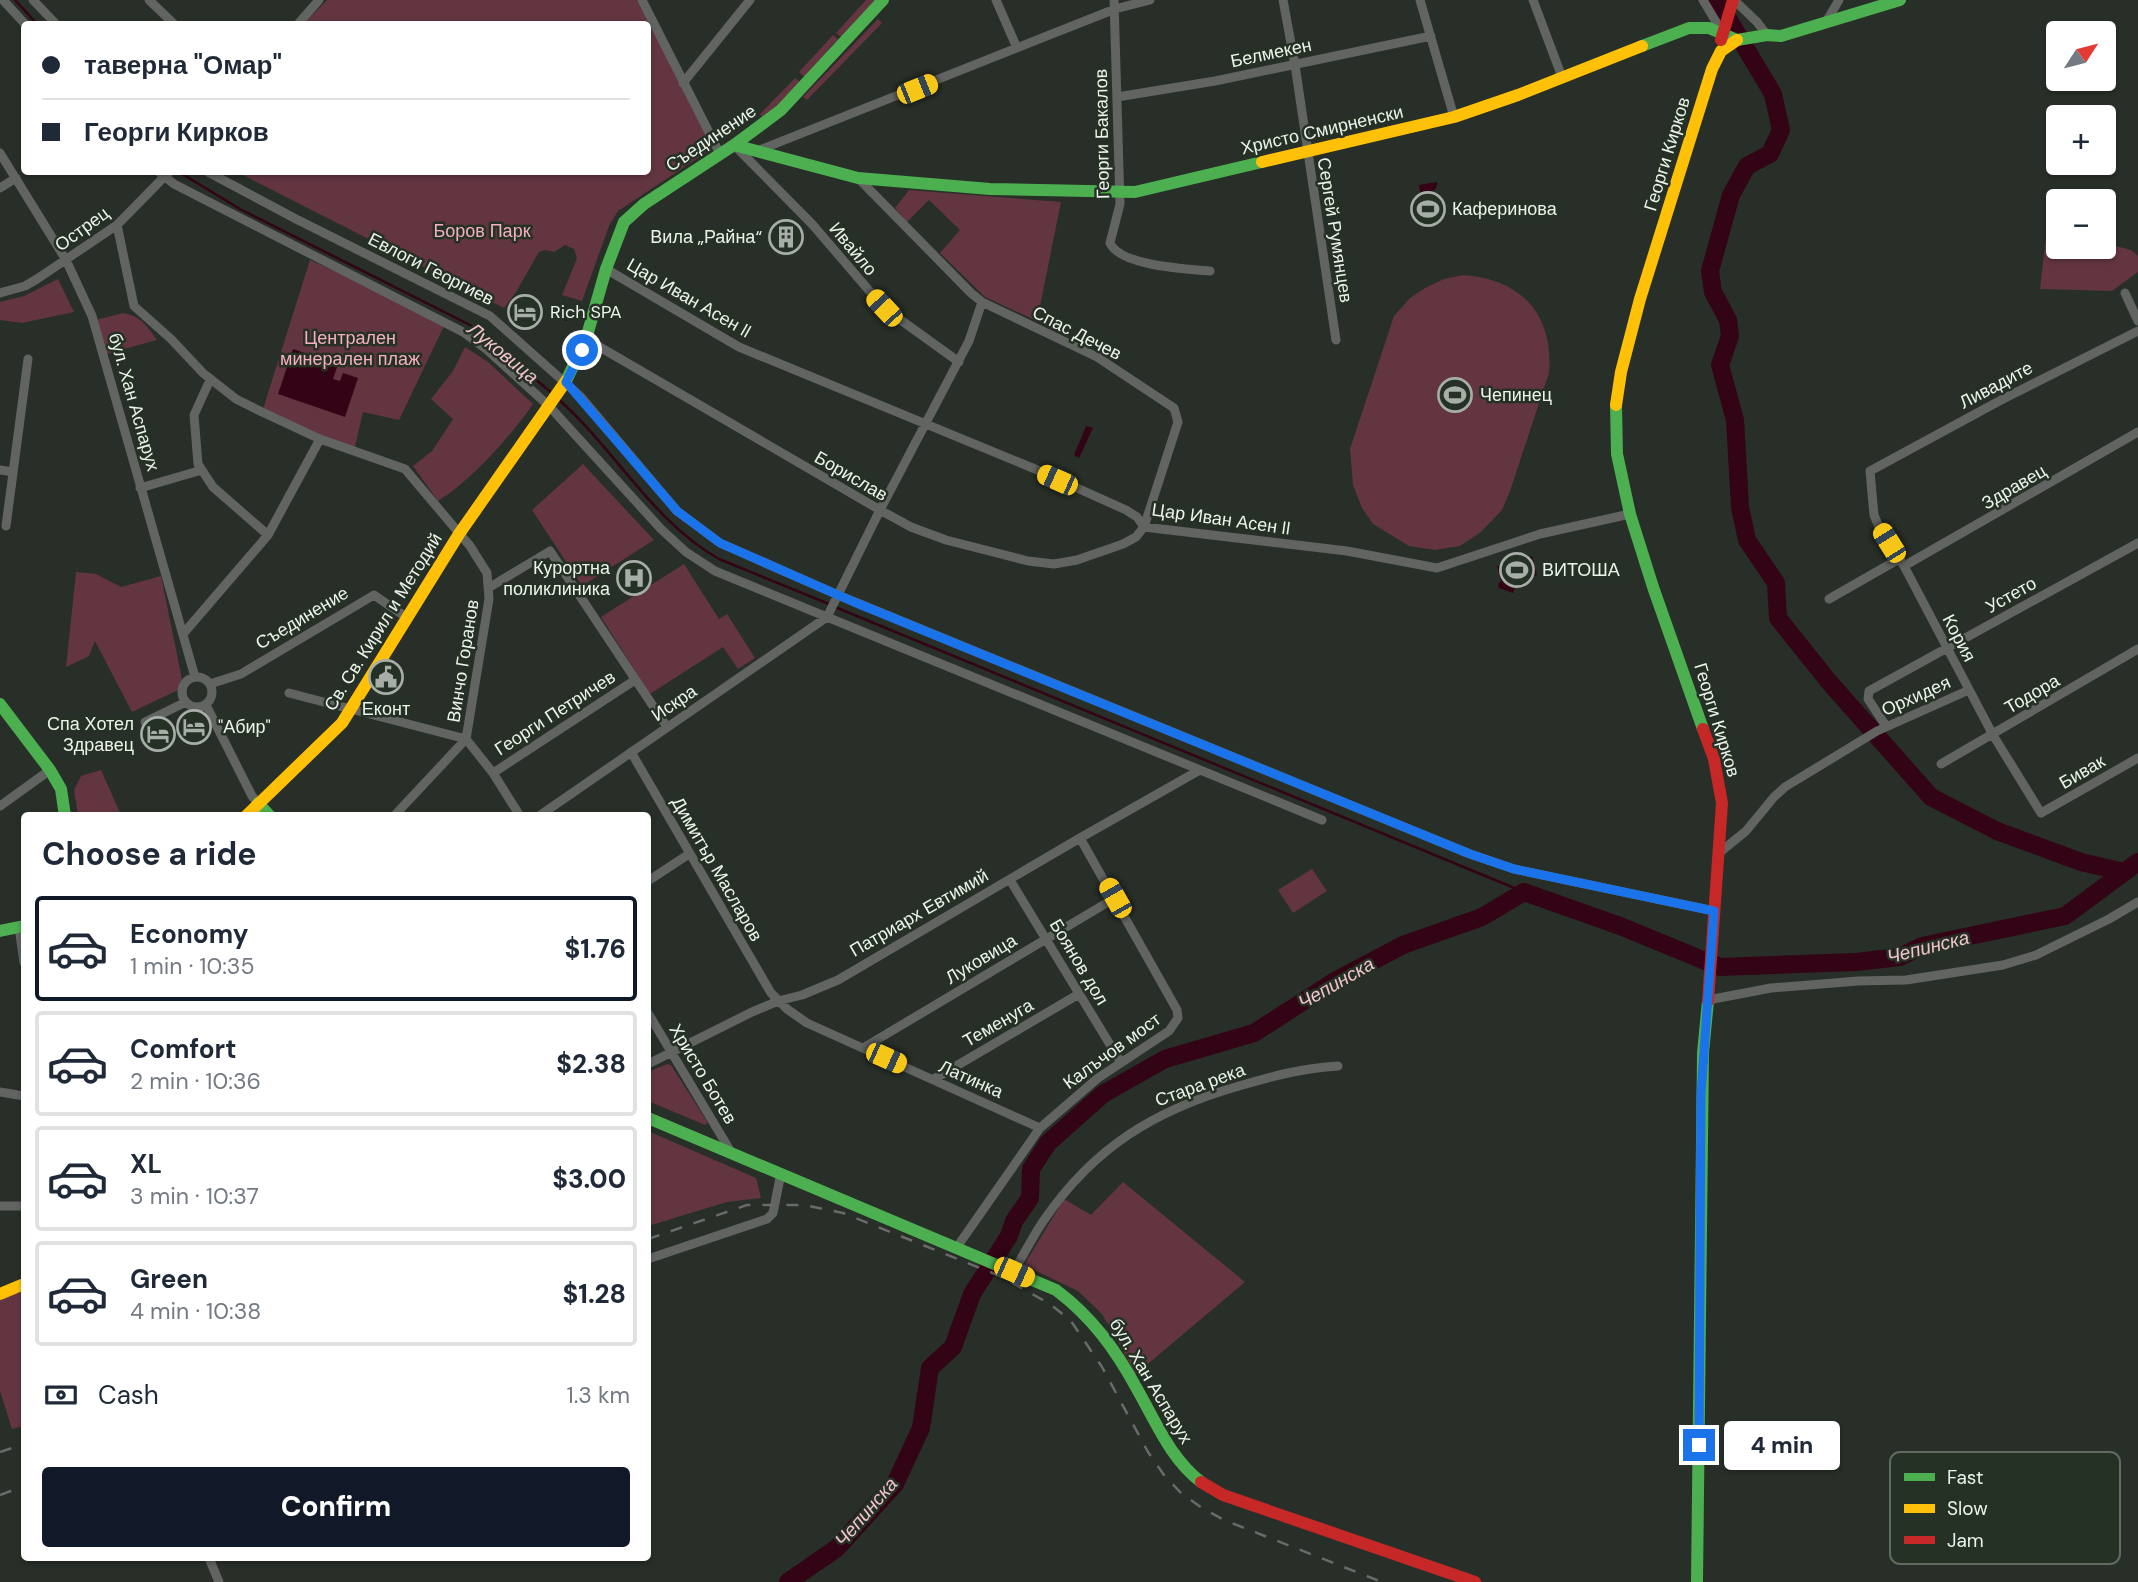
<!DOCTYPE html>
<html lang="en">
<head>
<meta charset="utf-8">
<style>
	body { margin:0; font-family:"DM Sans",sans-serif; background:#f2f2f3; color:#1f2937; height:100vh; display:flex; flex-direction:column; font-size:26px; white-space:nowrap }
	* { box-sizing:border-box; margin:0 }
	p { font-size:23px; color:#747a83 }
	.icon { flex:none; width:38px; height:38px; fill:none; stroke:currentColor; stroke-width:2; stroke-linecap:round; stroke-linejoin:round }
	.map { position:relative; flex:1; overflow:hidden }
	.sheet { position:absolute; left:21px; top:812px; width:630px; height:749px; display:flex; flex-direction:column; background:#fff; border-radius:7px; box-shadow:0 2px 5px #0004 }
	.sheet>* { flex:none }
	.guide { position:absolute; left:21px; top:21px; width:630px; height:154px; border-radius:7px; box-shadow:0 2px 5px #0004; display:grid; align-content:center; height:154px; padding:0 21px; background:#fff }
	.needle { width:46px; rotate:54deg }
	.controls { position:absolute; left:2046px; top:21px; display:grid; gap:14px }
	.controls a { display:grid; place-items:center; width:70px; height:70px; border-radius:7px; background:#fff; box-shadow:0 2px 5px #0004; font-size:35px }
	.end { position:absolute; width:32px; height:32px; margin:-16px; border:9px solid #1a73e8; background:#fff; box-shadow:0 0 0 4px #fff }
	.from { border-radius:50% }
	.bubble { position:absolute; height:49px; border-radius:7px; background:#fff; box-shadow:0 2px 5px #0004; font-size:23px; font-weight:800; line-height:49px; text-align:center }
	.car { position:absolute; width:21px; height:42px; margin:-21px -10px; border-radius:9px; box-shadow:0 0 5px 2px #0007; background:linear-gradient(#f5c518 24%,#345 0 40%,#f5c518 0 76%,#345 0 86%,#f5c518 0) }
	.guide b { display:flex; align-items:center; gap:24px; height:66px; font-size:26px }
	.guide b+b { border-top:2px solid #e0e1e3 }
	.guide i { width:18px; height:18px; background:#1f2937 }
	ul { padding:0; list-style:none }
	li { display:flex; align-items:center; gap:21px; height:105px; margin:0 14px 10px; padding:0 7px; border:4px solid #e0e1e3; border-radius:7px }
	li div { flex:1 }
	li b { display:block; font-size:26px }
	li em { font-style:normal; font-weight:800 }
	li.current { border-color:#111827 }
	li>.icon { width:63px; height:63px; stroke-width:1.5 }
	h2 { padding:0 21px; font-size:32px; line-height:84px }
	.pay { display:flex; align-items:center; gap:18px; height:77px; padding:0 21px; font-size:26px }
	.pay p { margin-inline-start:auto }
	.primary-button { display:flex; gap:14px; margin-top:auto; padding:14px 21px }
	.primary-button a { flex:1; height:80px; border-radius:7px; background:#111827; color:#fff; font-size:28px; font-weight:800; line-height:80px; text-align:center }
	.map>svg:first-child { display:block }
	.green { fill:#633541 }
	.water { fill:#330415 }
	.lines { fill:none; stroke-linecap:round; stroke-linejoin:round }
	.stream { stroke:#330415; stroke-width:2.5 }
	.river { stroke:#330415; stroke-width:18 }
	.street { stroke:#616461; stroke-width:9 }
	.fast { stroke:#4caf50; stroke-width:12 }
	.slow { stroke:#ffc107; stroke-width:12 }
	.jam { stroke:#c62828; stroke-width:12 }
	.rail { stroke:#696b69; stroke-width:2.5; stroke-dasharray:12 12; stroke-linecap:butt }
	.route { stroke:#1a73e8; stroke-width:9 }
	.labels { text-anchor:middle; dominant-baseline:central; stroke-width:5; stroke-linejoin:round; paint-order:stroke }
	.street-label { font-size:18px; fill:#ebf3eb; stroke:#263125 }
	.poi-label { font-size:18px; fill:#ebf3eb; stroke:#263125; text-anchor:start }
	.park-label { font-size:18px; fill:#f5afbf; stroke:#263125 }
	.water-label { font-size:19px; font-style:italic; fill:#f2c2cd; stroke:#263125 }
	.key { fill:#263125; stroke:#616b60; stroke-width:2 }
	.key-label { font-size:19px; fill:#ebf3eb }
</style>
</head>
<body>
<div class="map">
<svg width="2138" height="1582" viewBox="0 0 2138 1582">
	<rect width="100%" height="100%" fill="#282e28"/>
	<path class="green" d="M327 0H642L716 146 618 211 609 226 582 301 562 295 577 258 574 249 565 245 554 252 545 250 539 252 516 292 504 308 237 172H648V24H304Z
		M866 0H875L841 37 836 33Z
		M878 19 882 23 807 100 803 97Z
		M833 35 838 39 804 77 799 72Z
		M795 78 800 82 775 110 763 119 760 114Z
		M909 190 1061 202 1037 321 985 297 940 253 960 230 929 200 907 222 895 208Z
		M2047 228 2058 231V247H2104V243L2131 250 2138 256V272L2112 291 2040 289Z
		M310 260 446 322 399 420 363 412 354 451 262 412Z
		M1463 275C1521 279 1554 314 1549 373L1510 491 1502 510 1481 532 1460 546 1435 550 1409 546 1373 524 1362 508 1353 485 1350 449 1394 316 1410 298 1425 288 1444 279Z
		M58 279 74 312 22 323 0 320V302L24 296Z
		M123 313C141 316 147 326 157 340L106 354 96 320Z
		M465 347 488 362 533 404C511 436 471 481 438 501L413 466 432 451 453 419 431 399 453 371Z
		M583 464 654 540 582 586 532 510Z
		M684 564 719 619 727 614 755 658 738 669 723 647 650 694 601 617Z
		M76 572 96 574 121 587 161 576 182 679 178 690 132 712 95 641 89 656 66 667Z
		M101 770 121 815H78L74 790 81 776Z
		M1312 869 1327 891 1293 913 1278 890Z
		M667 1064 671 1065 708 1123 705 1125 648 1101V1072Z
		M648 1131 756 1178 761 1198 727 1202 648 1226Z
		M1123 1182 1245 1282 1136 1374 1102 1314 1078 1291 1024 1265 1064 1199 1091 1215Z
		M24 1291V1426L12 1429 0 1391V1300Z"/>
	<path class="water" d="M1437 182V187L1431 193 1436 225 1425 228 1419 185Z
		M555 306 569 310V319L566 321 551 316Z
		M293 349 338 364 333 379 340 381 343 373 358 378 345 417 278 394Z
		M1086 426 1093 428 1079 458 1074 455Z
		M1532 556 1537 575 1517 580 1513 593 1499 588 1498 584 1501 581 1497 566Z"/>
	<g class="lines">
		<path class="stream" d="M15 0 37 24
			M179 172 240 209 472 326 553 394
			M558 399C615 449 652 521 719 559L829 604
			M835 607 1524 892"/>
		<path class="river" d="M1717 0 1773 94 1781 130 1770 154 1747 166 1731 195 1710 271 1713 292 1728 320 1730 336 1720 365 1735 420 1740 507 1747 540 1776 583 1778 618 1830 683 1931 797 1997 831 2081 862 2124 872
			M788 1582 837 1548 895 1484 921 1428 930 1368 953 1347 972 1294 1009 1236 1014 1221 1030 1198 1031 1169 1048 1143 1103 1094 1165 1059 1254 1033 1335 981 1403 945 1482 917 1524 892 1620 926 1720 967 1856 962 1900 957 1922 946 2065 916 2138 862"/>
		<path class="street" d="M3 0 25 24
			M33 0 56 24
			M149 0 174 24
			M642 0 720 154
			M996 0 1017 48
			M1114 0 1120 204 1110 243C1120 266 1187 269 1210 271
			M1283 0 1295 65 1336 340
			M1420 0 1454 117
			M1533 0 1562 77
			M1703 0 1722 32
			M1734 0 1757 22 1767 35
			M1826 22 1839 0
			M298 24 319 0
			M683 83 750 0
			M1117 97 1215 81 1431 36
			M735 146 812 224 884 308 959 362
			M757 151 1115 9 1150 0
			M0 153 66 260 92 316 195 677
			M159 172 174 184 463 332 486 349 549 406 661 529 686 552 715 571 1322 820
			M208 172 296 219 490 316 580 396 677 511 720 543 838 595 1470 854 1514 869 1714 911
			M0 188 16 178
			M117 225 134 306 171 339 203 373 236 399 262 412 320 439 405 469 470 546 487 573 489 599 466 739 394 816
			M606 269 739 347 1035 469 1126 510 1137 517 1144 527 1347 551 1437 568 1540 534 1630 514
			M0 293 25 286 37 279 117 225 169 172
			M2125 293 2138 321
			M2138 331 2003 399 1870 471 1874 515 1879 527 1904 566 1993 735 2041 813 2138 758
			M586 339 880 510 911 527 946 540 1028 561 1054 564 1077 560 1123 544 1136 537 1144 527 1178 422 1174 408 1097 357 982 302 971 293 858 178
			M210 380 194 415 198 464 213 487 268 535 320 439
			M0 470 13 472
			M140 488 202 470
			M6 526 28 359
			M1904 566 2138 432
			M490 587 550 551 667 727
			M1829 599 1899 559
			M183 634 268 535
			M182 692a15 15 0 1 1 30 0a15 15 0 1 1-30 0Z
			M210 684 241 674 374 595 406 617
			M289 693 466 739 493 773 520 816
			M206 705 252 796 258 803
			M145 722 186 702
			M1886 726 1868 699 1869 691 2138 543
			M631 752 771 993 787 1009 807 1023 1040 1128
			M1941 764 2138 649
			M493 773 635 680
			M0 806 50 770
			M539 816 827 617 880 510 969 341 982 302
			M1719 853 1746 831 1774 797 1785 787 1877 731 1969 690
			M1010 880 1120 1061
			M648 881 689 854
			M19 927 24 963
			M1708 1000 1771 988 1858 981 1906 980 2003 965 2036 955 2109 919 2138 902
			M648 1013 731 1152
			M863 1048 1115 898
			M648 1064 752 1012 778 1001 802 995 838 980 1080 838 1198 771
			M934 1079 1079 994
			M0 1092 24 1096
			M0 1206H24
			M957 1247 1040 1128 1098 1078 1169 1031 1178 1018 1177 1010 1080 838
			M648 1259 767 1219 773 1213 781 1173
			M1014 1271C1024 1254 1033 1236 1044 1220 1094 1147 1155 1110 1239 1086 1273 1076 1303 1068 1338 1066
			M209 1558 219 1582"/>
		<path class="fast" d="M1642 46 1689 28H1709L1737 40 1767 35 1781 36 1900 0
			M734 145 858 178 990 189 1135 192 1262 162
			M566 381 586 339 606 269 624 222 644 204 734 145 781 110 883 0
			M1616 405 1617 454 1630 514 1653 587 1703 729
			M0 704 50 770 61 789 65 816
			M258 803 270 816
			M0 931 24 926
			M648 1118 1056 1290C1092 1317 1116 1350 1137 1389 1156 1422 1170 1458 1201 1482
			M1697 1582 1703 1053 1708 1001"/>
		<path class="slow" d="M1262 162 1454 117 1518 95 1642 46
			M1616 405 1621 372 1640 299 1712 69 1721 51 1737 40
			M246 816 342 723 459 534 566 381
			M0 1294 24 1284"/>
		<path class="jam" d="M1721 40 1733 0
			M1703 729 1714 759 1722 803 1708 1001
			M1201 1482 1223 1495 1475 1582"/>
		<path class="rail" d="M648 1239 747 1205H804L843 1213 1000 1276 1050 1304 1071 1321 1102 1367 1148 1452 1164 1475 1181 1493 1202 1508 1224 1520 1382 1582
			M0 1452 24 1444
			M0 1495 24 1486"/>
	</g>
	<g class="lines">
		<path class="route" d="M582 350 566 382 677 511 720 543 854 602 1470 854 1514 869 1714 911 1701 1094 1699 1445"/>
	</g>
	<defs>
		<g id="stadium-ring" transform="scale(1.75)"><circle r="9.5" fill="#263125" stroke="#a7aea7" stroke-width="1.5"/><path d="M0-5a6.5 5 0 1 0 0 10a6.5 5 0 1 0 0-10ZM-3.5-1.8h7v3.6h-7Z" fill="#a7aea7"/></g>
		<g id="building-ring" transform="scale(1.75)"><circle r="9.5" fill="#263125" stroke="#a7aea7" stroke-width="1.5"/><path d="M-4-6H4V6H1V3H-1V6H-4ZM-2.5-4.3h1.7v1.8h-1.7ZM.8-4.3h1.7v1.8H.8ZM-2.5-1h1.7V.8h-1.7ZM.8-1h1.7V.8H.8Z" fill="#a7aea7"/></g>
		<g id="hotel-ring" transform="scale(1.75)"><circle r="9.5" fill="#263125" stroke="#a7aea7" stroke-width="1.5"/><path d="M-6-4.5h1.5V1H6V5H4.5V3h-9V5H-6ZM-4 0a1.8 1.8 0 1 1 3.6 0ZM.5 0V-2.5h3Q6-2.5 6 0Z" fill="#a7aea7"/></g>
		<g id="hospital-ring" transform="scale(1.75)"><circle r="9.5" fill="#263125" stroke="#a7aea7" stroke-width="1.5"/><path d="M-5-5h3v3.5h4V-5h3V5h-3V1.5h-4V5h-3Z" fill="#a7aea7"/></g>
		<g id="civic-ring" transform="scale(1.75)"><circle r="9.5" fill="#263125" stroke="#a7aea7" stroke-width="1.5"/><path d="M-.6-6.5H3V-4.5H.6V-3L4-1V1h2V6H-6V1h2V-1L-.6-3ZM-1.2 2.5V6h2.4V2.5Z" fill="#a7aea7"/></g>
	</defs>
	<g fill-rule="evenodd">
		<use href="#stadium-ring" x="1428" y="209"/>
		<use href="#building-ring" x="786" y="237"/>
		<use href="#hotel-ring" x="525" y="312"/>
		<use href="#stadium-ring" x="1455" y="395"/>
		<use href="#stadium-ring" x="1517" y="570"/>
		<use href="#hospital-ring" x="634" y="578"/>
		<use href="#civic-ring" x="386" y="677"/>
		<use href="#hotel-ring" x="194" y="727"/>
		<use href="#hotel-ring" x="158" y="734"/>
	</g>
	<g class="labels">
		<g class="street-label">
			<text transform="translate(1271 53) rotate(-12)">Белмекен</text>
			<text transform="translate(1322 130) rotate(-13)">Христо Смирненски</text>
			<text transform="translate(1102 134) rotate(-91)">Георги Бакалов</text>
			<text transform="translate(711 138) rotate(-34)">Съединение</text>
			<text transform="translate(1667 154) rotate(-73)">Георги Кирков</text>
			<text transform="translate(82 229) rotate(-36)">Острец</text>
			<text transform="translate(1335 230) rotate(81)">Сергей Румянцев</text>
			<text transform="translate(853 249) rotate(50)">Ивайло</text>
			<text transform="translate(431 269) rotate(27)">Евлоги Георгиев</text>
			<text transform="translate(689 298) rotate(30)">Цар Иван Асен II</text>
			<text transform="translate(1077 333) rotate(27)">Спас Дечев</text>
			<text transform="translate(1996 385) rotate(-28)">Ливадите</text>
			<text transform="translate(134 402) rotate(74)">бул. Хан Аспарух</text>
			<text transform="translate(851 476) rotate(30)">Борислав</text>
			<text transform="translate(2014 487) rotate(-30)">Здравец</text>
			<text transform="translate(1221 519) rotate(8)">Цар Иван Асен II</text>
			<text transform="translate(2011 595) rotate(-29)">Устето</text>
			<text transform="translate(302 618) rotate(-31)">Съединение</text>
			<text transform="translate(383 622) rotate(-58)">Св. Св. Кирил и Методий</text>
			<text transform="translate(1959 638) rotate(62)">Кория</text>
			<text transform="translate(463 661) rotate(-81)">Винчо Горанов</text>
			<text transform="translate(2032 694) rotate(-30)">Тодора</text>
			<text transform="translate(1916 696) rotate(-24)">Орхидея</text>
			<text transform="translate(674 703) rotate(-34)">Искра</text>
			<text transform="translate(555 713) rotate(-33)">Георги Петричев</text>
			<text transform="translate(1717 720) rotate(73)">Георги Кирков</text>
			<text transform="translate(2082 772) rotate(-30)">Бивак</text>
			<text transform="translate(717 869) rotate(60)">Димитър Масларов</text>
			<text transform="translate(919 913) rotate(-30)">Патриарх Евтимий</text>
			<text transform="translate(981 959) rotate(-31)">Луковица</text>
			<text transform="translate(1079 962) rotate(59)">Боянов дол</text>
			<text transform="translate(998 1023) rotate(-30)">Теменуга</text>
			<text transform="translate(1112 1051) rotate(-36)">Калъчов мост</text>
			<text transform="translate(703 1074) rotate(59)">Христо Ботев</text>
			<text transform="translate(971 1079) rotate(24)">Латинка</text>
			<text transform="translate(1200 1085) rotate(-20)">Стара река</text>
			<text transform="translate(1151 1381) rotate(59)">бул. Хан Аспарух</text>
		</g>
		<g class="poi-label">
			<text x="1452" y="209">Каферинова</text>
			<text x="762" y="237" text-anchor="end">Вила „Райна“</text>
			<text x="550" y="312">Rich SPA</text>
			<text x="1480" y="395">Чепинец</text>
			<text x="610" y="568" text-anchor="end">Курортна<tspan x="610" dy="21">поликлиника</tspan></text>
			<text x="1542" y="570">ВИТОША</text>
			<text x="386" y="709" text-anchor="middle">Еконт</text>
			<text x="134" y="724" text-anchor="end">Спа Хотел<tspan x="134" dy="21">Здравец</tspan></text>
			<text x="218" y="727">"Абир"</text>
		</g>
		<g class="park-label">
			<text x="482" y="231">Боров Парк</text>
			<text x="350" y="338">Централен<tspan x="350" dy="21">минерален плаж</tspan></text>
		</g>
		<g class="water-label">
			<text transform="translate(503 353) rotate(39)">Луковица</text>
			<text transform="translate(1928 947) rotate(-14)">Чепинска</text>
			<text transform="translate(1336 983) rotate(-30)">Чепинска</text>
			<text transform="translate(866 1512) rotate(-49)">Чепинска</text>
		</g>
	</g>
	<rect x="1890" y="1452" width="230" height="112" rx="10" class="key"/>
	<rect x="1904" y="1473" width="31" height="8" fill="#4caf50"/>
	<rect x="1904" y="1504" width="31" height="9" fill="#ffc107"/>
	<rect x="1904" y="1536" width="31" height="8" fill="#c62828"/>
	<g class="key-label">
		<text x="1947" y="1484">Fast</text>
		<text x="1947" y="1515">Slow</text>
		<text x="1947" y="1547">Jam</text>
	</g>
</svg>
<div class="controls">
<a><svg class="needle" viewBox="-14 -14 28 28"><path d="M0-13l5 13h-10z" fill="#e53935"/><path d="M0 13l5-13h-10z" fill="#747a83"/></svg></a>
<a>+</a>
<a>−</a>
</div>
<i class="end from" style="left:582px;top:350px"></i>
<i class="end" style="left:1699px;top:1445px"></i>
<div class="bubble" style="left:1724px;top:1421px;width:116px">4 min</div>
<i class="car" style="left:917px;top:89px;rotate:68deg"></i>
<i class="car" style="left:884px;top:308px;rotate:317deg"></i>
<i class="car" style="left:1057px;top:480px;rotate:294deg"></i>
<i class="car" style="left:1889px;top:543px;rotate:328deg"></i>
<i class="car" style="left:1115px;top:898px;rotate:330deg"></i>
<i class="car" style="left:886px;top:1058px;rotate:114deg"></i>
<i class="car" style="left:1014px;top:1272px;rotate:114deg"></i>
<div class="guide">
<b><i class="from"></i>таверна &quot;Омар&quot;</b>
<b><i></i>Георги Кирков</b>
</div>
<section class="sheet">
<h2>Choose a ride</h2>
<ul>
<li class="current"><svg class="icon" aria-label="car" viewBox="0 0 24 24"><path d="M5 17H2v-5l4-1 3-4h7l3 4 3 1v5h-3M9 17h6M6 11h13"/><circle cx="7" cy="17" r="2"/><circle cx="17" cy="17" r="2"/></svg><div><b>Economy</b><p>1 min · 10:35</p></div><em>$1.76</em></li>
<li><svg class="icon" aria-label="car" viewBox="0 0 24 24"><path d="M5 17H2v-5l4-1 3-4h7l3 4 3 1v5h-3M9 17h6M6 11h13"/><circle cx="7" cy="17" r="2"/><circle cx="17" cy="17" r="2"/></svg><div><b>Comfort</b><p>2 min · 10:36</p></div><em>$2.38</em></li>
<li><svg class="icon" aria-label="car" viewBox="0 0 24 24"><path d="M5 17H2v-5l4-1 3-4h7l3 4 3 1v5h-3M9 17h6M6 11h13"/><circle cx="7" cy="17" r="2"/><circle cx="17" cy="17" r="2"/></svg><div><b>XL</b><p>3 min · 10:37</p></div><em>$3.00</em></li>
<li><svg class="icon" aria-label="car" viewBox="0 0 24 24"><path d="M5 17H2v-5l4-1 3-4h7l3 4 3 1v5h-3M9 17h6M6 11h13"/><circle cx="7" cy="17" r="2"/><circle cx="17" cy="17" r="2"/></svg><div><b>Green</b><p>4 min · 10:38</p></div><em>$1.28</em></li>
</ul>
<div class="pay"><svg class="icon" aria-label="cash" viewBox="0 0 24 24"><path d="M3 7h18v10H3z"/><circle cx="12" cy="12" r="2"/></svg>Cash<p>1.3 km</p></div>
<div class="primary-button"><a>Confirm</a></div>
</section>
</div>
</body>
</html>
